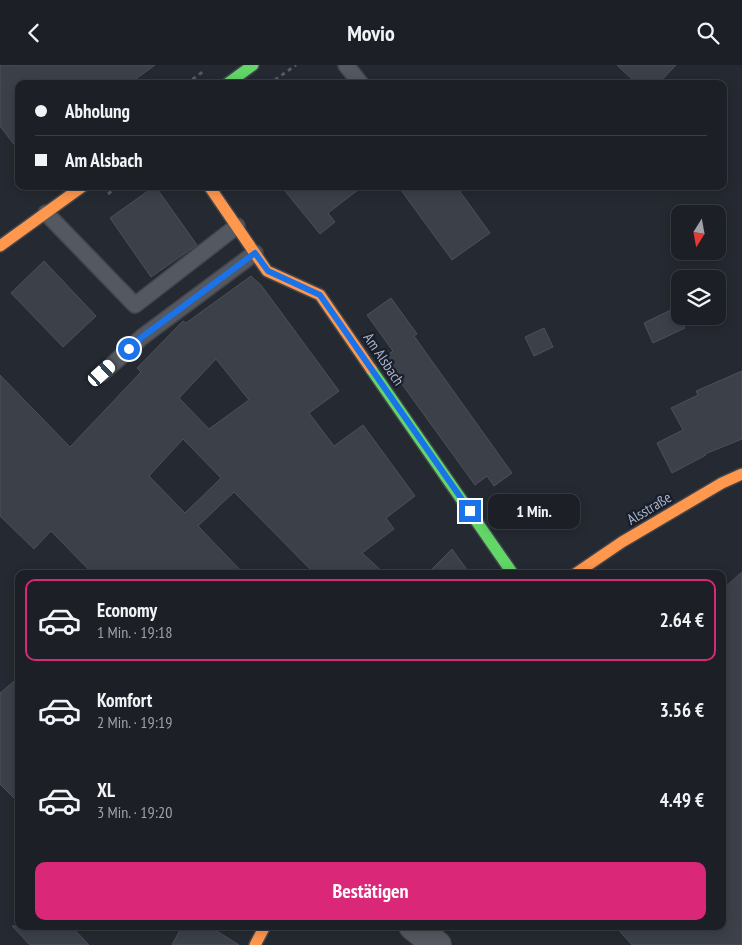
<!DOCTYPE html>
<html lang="de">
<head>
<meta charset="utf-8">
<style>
	body { margin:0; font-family:"PT Sans Narrow",sans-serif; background:#292c32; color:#f1f3f6; height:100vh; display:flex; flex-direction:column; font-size:19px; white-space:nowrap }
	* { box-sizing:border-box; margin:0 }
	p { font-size:16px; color:#a0a2a7 }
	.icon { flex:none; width:28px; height:28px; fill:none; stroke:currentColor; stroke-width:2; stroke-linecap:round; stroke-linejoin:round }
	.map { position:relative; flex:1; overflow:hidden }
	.side { position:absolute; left:15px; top:505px; width:711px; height:360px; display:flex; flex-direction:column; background:#1c1f25; border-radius:10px; box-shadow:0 2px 12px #0003,0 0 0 1px #3a3d42 }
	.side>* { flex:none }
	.top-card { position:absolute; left:15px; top:15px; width:712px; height:110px; border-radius:10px; box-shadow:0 2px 12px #0003,0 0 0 1px #3a3d42; display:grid; align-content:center; height:110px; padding:0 20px; background:#1c1f25 }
	.needle { width:32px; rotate:191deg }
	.fabs { position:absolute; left:671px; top:140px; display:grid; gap:10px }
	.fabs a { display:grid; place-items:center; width:55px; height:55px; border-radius:10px; background:#1c1f25; box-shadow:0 2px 12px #0003,0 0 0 1px #3a3d42; font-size:25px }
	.end { position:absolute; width:22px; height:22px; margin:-11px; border:6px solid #1a73e8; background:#fff; box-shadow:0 0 0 2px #fff }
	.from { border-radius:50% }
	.bubble { position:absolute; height:35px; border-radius:10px; background:#1c1f25; box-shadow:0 2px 12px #0003,0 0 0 1px #3a3d42; font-size:16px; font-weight:700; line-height:35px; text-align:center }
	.car { position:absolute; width:15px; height:30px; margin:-15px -8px; border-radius:6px; box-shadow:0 0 4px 1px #0007; background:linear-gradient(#fff 24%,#345 0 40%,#fff 0 76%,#345 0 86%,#fff 0) }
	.top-card b { display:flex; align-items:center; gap:18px; height:48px; font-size:19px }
	.top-card b+b { border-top:1px solid #3a3d42 }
	.top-card i { width:12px; height:12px; background:#f1f3f6 }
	ul { padding:9px 0 0; list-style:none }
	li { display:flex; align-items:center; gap:15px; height:82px; margin:0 10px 8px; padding:0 10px; border:2px solid transparent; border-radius:10px }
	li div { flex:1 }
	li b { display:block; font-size:19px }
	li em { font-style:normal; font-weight:700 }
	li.active { border-color:#db2777 }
	li>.icon { width:45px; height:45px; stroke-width:1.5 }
	.button { display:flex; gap:10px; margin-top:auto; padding:10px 20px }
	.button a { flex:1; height:58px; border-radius:10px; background:#db2777; color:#fff; font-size:20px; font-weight:700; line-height:58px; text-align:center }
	header { display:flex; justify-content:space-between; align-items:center; height:65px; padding:0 20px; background:#1c1f25; font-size:22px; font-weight:700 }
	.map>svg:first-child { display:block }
	.building { fill:#3c4049; stroke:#4b505a; fill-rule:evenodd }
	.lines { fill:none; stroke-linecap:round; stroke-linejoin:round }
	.lane-casing { stroke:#42454c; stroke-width:18 }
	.street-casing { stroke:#42454c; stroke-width:30 }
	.fast-casing { stroke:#42454c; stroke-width:14 }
	.slow-casing { stroke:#42454c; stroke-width:14 }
	.path { stroke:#565a63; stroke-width:3; stroke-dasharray:4 4; stroke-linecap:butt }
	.lane { stroke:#545860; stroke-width:15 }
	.street { stroke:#545860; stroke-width:28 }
	.fast { stroke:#63d668; stroke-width:11 }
	.slow { stroke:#ff974d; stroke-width:11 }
	.route { stroke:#1a73e8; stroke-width:6 }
	.labels { text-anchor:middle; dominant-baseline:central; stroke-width:4.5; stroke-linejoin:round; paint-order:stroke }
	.street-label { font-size:15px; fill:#acb3c5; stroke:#181e2c }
</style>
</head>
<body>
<header><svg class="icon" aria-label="back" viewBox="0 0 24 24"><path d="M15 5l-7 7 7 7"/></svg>Movio<svg class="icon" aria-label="search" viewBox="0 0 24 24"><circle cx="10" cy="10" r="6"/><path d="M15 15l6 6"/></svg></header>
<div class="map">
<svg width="742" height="880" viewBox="0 0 742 880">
	<rect width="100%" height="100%" fill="#252931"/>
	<path class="building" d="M0 0H155L129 19H19V86L0 61Z
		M617 0H676L658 19H637Z
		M155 121 197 180 151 212 110 153Z
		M281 121H363L328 148 335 157 320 169Z
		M398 121H456L490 168 452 195Z
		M44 196 96 251 63 282 11 228Z
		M251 211 261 220 339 326 309 348 334 381 363 360 415 431 386 453 394 464 362 488 385 509H315L234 427 198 461 244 509H93L51 466 34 484 0 451V310L70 382 141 307 137 303 183 256 186 258ZM216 294 249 335 209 364 179 333ZM183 374 221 413 185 448 149 411Z
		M391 233 417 269 414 271 512 408 494 421 487 411 475 420 383 293 393 286 367 250Z
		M675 243 685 263 653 278 644 258Z
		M544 263 553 282 534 291 525 272Z
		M742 306V374L705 389 706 390 672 408 657 378 683 365 671 343 698 330 696 326Z
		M452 484 470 509H427Z
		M742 507V880H632L615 861H722V525Z
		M19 612V738L0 719V628Z
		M12 861H71L89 880H30Z
		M182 861H209L239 880H172Z"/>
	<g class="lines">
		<g class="lane-casing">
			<path id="lane" d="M346 0 361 19
				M46 148 135 240 237 161
				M102 309 142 272 255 188"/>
		</g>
		<g class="street-casing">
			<path id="street" d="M413 861 437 880"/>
		</g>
		<g class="fast-casing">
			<path id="fast" d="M227 19 253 0
				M371 304 513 509"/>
		</g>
		<g class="slow-casing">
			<path id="slow" d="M209 121 267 206 320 230 371 304
				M0 181 83 121
				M575 509 622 477 722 418 742 409
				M255 880 265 861"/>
		</g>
		<path class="path" d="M275 15 296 0
			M186 19 204 6
			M108 129 118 121"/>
		<use href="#lane" class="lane"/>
		<use href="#street" class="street"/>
		<use href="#fast" class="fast"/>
		<use href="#slow" class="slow"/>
	</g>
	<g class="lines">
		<path class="route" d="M129 284 142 272 255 188 268 206 320 230 470 446"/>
	</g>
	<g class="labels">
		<g class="street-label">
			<text transform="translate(384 294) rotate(56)">Am Alsbach</text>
			<text transform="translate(649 443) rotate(-31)">Alsstraße</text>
		</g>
	</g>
</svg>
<div class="fabs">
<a><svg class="needle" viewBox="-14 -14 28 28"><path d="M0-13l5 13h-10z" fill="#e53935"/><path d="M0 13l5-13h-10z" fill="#a0a2a7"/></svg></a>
<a><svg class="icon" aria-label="layers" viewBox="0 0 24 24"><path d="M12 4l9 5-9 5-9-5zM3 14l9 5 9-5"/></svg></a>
</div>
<i class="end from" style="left:129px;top:284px"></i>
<i class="end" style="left:470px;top:446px"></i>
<div class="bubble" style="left:488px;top:429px;width:92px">1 Min.</div>
<i class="car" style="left:102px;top:308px;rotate:48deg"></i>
<div class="top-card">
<b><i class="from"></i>Abholung</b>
<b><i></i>Am Alsbach</b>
</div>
<section class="side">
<ul>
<li class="active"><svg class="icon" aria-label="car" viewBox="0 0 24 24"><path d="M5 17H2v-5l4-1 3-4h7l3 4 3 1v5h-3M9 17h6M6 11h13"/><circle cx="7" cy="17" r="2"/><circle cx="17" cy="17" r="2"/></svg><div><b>Economy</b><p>1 Min. · 19:18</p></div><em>2.64 €</em></li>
<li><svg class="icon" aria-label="car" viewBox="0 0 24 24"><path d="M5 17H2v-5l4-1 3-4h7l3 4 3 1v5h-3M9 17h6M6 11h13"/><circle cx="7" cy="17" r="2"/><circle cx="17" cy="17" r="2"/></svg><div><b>Komfort</b><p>2 Min. · 19:19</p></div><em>3.56 €</em></li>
<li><svg class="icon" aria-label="car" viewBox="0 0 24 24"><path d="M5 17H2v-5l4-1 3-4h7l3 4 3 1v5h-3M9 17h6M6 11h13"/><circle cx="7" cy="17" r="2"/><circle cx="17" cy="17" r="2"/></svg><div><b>XL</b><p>3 Min. · 19:20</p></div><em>4.49 €</em></li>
</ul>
<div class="button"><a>Bestätigen</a></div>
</section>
</div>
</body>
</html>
